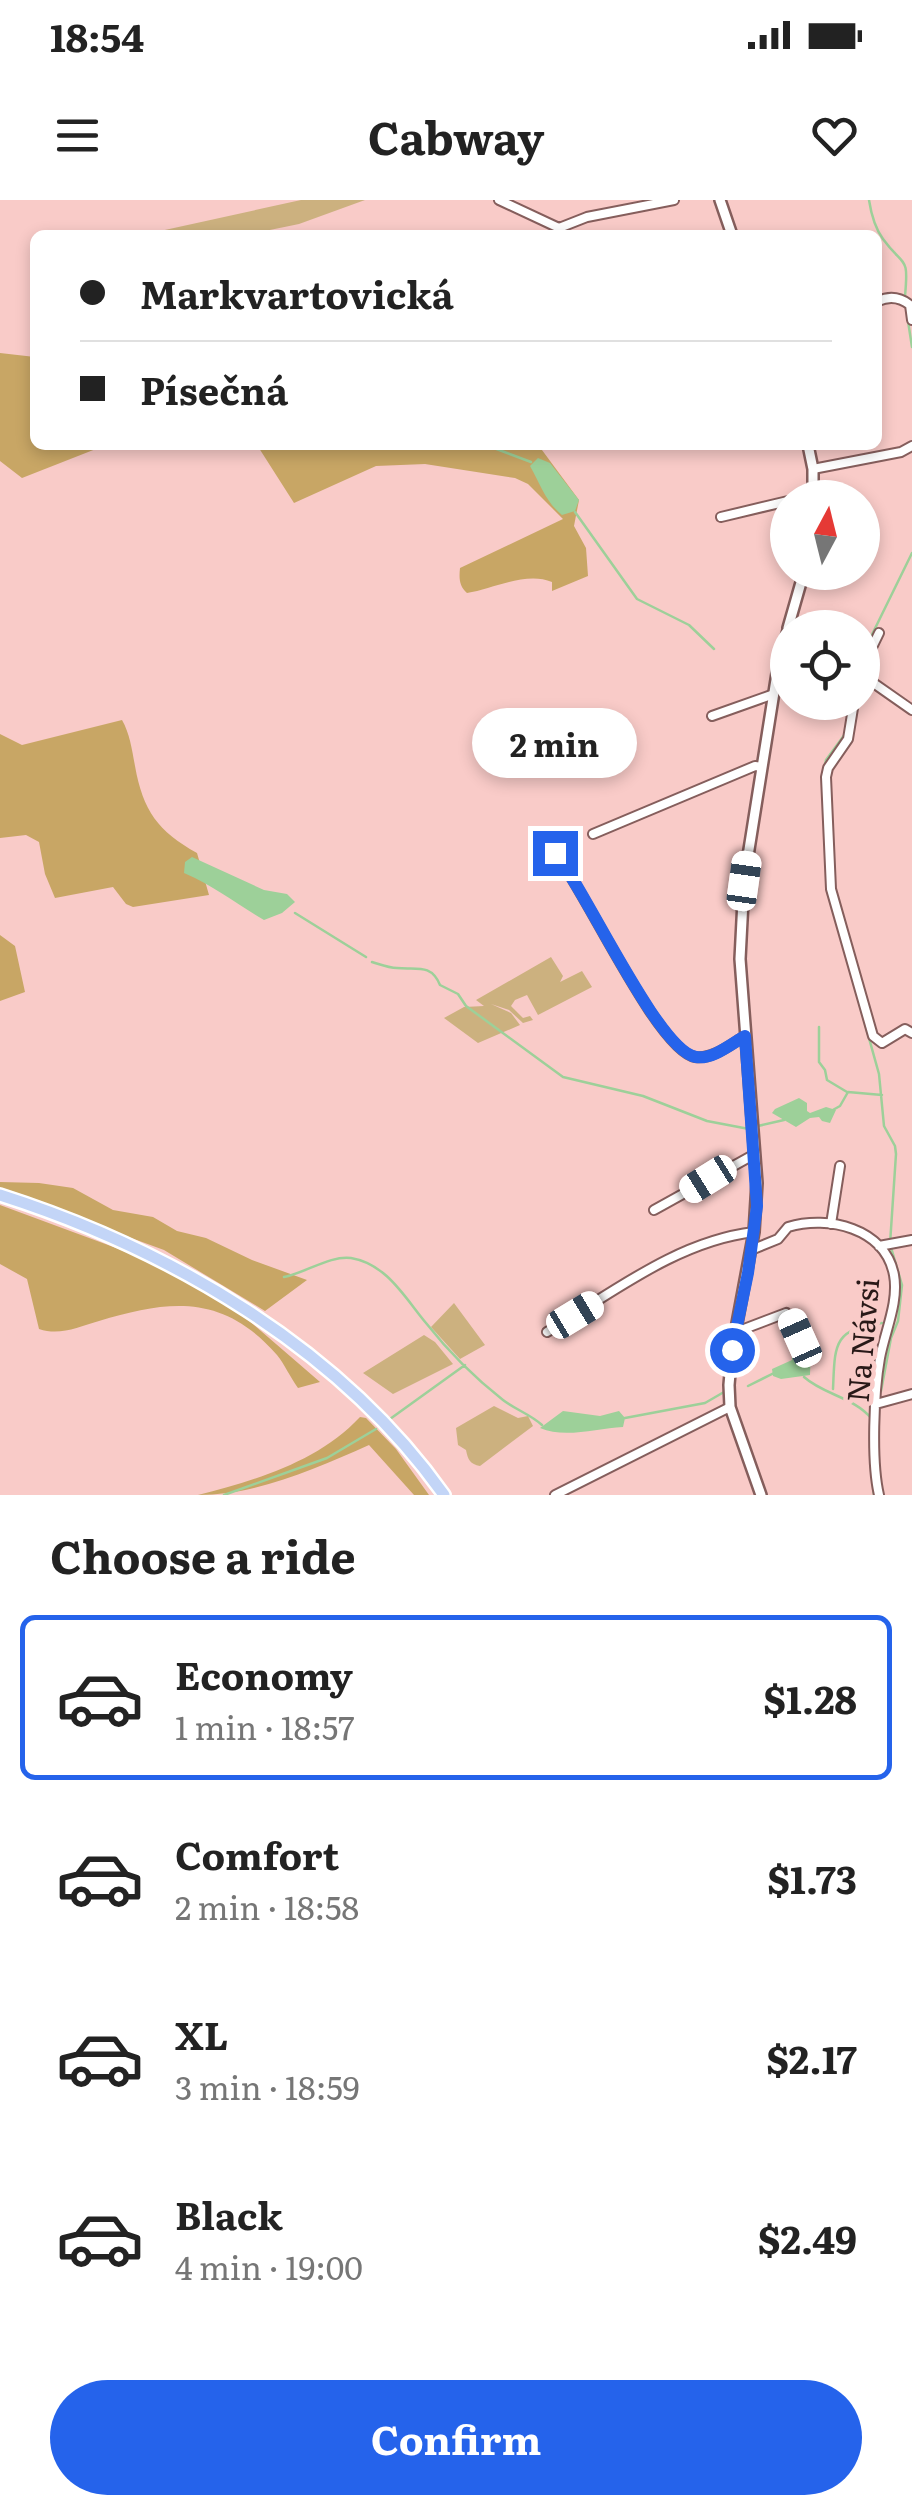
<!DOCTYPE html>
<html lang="en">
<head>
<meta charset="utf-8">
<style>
	body { margin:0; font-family:Literata,serif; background:#f6f6f6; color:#222; height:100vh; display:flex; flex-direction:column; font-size:38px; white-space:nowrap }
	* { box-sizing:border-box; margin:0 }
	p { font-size:32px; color:#767676 }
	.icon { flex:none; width:55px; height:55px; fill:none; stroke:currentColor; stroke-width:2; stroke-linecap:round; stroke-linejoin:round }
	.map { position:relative; height:1295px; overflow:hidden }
	.drawer { display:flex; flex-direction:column; background:#fff; flex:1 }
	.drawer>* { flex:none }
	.top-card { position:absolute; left:30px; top:30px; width:852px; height:220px; border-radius:15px; box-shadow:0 5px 15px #0003; display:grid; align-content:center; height:220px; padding:0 50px; background:#fff }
	.needle { width:65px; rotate:7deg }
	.fabs { position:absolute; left:770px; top:280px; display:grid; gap:20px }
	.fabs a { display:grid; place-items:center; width:110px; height:110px; border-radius:50%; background:#fff; box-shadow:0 5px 15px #0003; font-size:50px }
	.end { position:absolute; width:45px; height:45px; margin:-22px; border:12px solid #2563eb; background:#fff; box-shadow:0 0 0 5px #fff }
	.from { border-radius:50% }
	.bubble { position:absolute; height:70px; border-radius:35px; background:#fff; box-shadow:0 5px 15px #0003; font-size:32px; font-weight:700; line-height:70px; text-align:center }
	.car { position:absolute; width:30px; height:60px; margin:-30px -15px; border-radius:12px; box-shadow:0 0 8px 2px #0007; background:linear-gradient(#fff 24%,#345 0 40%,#fff 0 76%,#345 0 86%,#fff 0) }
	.top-card b { display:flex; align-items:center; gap:35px; height:95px; font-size:38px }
	.top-card b+b { border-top:2px solid #e0e0e0 }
	.top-card i { width:25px; height:25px; background:#222 }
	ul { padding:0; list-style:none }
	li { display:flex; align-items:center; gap:30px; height:165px; margin:0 20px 15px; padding:0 30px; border:5px solid transparent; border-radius:15px }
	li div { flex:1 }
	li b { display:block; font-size:38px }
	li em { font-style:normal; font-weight:700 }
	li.active { border-color:#2563eb }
	li>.icon { width:90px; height:90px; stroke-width:1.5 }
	h2 { padding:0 50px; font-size:45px; line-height:120px }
	.primary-button { display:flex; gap:20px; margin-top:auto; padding:20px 50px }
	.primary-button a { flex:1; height:115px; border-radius:60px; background:#2563eb; color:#fff; font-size:40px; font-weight:700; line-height:115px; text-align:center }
	.status { display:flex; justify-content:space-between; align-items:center; height:70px; padding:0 50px; background:#fff; direction:ltr }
	.status svg { height:28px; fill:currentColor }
	header { display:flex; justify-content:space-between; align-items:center; height:130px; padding:0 50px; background:#fff; font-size:45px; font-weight:700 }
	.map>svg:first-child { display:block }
	.green { fill:#ccb17f }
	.forest { fill:#c8a665 }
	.water { fill:#9dd099 }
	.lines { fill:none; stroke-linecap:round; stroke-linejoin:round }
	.stream { stroke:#9dd099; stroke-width:2.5 }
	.minor-casing { stroke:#855e5c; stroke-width:12 }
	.tertiary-casing { stroke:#855e5c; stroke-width:14 }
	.primary-casing { stroke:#fff; stroke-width:16 }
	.minor { stroke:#fff; stroke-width:8 }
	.tertiary { stroke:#fff; stroke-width:9 }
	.primary { stroke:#c3d5f7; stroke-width:11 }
	.route { stroke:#2563eb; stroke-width:12 }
	.labels { text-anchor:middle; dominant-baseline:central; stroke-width:9; stroke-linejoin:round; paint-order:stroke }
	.street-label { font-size:30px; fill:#291918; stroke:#f9cbc8 }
</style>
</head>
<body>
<div class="status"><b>18:54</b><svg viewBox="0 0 49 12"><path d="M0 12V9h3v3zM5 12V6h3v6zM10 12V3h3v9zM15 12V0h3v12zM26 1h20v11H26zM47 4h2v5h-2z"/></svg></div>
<header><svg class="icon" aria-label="menu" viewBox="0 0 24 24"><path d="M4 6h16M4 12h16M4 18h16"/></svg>Cabway<svg class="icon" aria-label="heart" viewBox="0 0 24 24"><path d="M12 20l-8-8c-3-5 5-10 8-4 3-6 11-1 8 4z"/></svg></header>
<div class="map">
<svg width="912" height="1295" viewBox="0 0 912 1295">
	<rect width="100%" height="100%" fill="#f9cbc8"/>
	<path class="green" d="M301 0H365L299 24 246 35H142Z
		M551 757 563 776 560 782 582 771 592 787 538 815 527 795 515 800 511 806 523 818 530 816 533 820 523 823 509 810 491 804 511 813 520 825 478 843 444 818 464 807 484 806 476 800Z
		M454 1103 485 1145 460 1159 431 1127Z
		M424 1135 435 1142 453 1164 393 1194 363 1173Z
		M494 1206 518 1218 528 1216 533 1226 480 1266C470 1264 468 1260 466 1250L458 1245 456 1228Z"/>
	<path class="forest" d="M0 153 35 157V245H106L22 278 0 261Z
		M257 245 539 246 579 300 574 326 586 348 588 376 552 391V382C526 371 493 389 467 393 459 386 459 378 460 368L563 319 528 284 515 278 425 264 376 266 294 303Z
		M122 520C130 534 132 550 135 566 143 611 158 631 197 653L209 695 133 707 126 704 113 687 55 698 45 674 39 642 26 635 0 638V534L22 545Z
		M0 735 15 746 25 792 0 801Z
		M0 982 39 983 73 988 113 1010 153 1017 177 1031 206 1038 252 1060 307 1080 265 1111 164 1050 0 990Z
		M0 1005 154 1062 240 1113 320 1182 298 1188C290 1177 285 1165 277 1155 223 1093 169 1100 99 1121 78 1127 60 1136 39 1129L27 1079 0 1064Z
		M360 1217 366 1218 396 1249 429 1295H414L369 1245C315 1269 257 1295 198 1295 256 1280 318 1262 360 1217Z"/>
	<path class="water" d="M538 258 550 263 579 300 575 311 562 315C545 301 541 285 530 266Z
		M192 657 264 690 287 694 295 702 282 713 264 720C235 703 216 687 184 673L185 662Z
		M799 898 807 903V911L810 913 826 907 836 910 830 923 822 921 819 917 810 918 796 927 772 913 775 909Z
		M802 1143 811 1147 810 1175 781 1179 773 1176 772 1169 792 1160V1145Z
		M563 1211 600 1216 619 1211 625 1218 623 1227C597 1228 565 1239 540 1228Z"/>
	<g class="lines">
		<path class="stream" d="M869 0C871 13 875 28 883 39 904 68 909 54 905 96
			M908 121 912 147
			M486 245 531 262
			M575 312 637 399 689 425 714 449
			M862 455 912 353
			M847 521 850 502
			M823 574 826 560 845 534
			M823 592 827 684
			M295 713 366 757
			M836 720 879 874 884 926 895 946 896 954 890 1044 902 1085 898 1121 891 1138 881 1191
			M372 762C379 764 388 768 397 768 416 770 431 763 440 785L458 794 466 806 563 877 643 896 707 921 749 929
			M819 827V862L825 870 827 880 847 892
			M831 911 840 906 848 892 882 895
			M758 926 784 920
			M284 1077C305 1073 331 1055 351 1058 387 1064 405 1098 426 1123 448 1151 475 1178 503 1200 516 1210 530 1214 542 1225
			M804 1177C824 1195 854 1197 872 1219
			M748 1186 774 1173
			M833 1189C835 1147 832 1128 882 1123
			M625 1218 705 1203 724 1192
			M390 1219 465 1165
			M871 1267 874 1295
			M224 1295 327 1258 376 1229"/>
		<g class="minor-casing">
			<path id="minor" d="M499 0 559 28 587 17 674 0
				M878 101C889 96 900 97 910 105L912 120
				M813 269 901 252 912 246
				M803 298 813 295
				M721 317 788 301
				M862 468 879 433
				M862 475 912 510
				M854 502 848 539 828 568 826 577 831 689 873 836 882 843 905 829 912 833
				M712 516 774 494
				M593 634 755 566 762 567
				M555 653C584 688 658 851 695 857 712 860 731 844 745 836
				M654 1010 755 954
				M831 1024 840 966
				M879 1046 912 1040
				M751 1050 778 1039 788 1027C828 1015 885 1028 894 1075 899 1102 885 1131 880 1158 874 1192 871 1261 879 1295
				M547 1132C611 1094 677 1041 754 1032
				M736 1132 786 1113 800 1138
				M876 1204 912 1194
				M555 1295 730 1207"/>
		</g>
		<g class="tertiary-casing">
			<path id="tertiary" d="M720 0 732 35
				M808 245 813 269V298
				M788 428 804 372
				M761 1295 730 1207 729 1185 732 1150 754 1032 757 983 740 759 744 681 778 467 788 430"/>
		</g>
		<g class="primary-casing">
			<path id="primary" d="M0 995C169 1049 340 1148 444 1295"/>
		</g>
		<use href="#minor" class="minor"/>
		<use href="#tertiary" class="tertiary"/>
		<use href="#primary" class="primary"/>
	</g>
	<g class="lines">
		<path class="route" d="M555 653C585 688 658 851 696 857 712 860 731 844 745 836L757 1006 748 1073 732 1150"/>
	</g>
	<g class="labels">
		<g class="street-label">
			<text transform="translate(861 1140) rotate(-85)">Na Návsi</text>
		</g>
	</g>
</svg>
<div class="fabs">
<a><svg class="needle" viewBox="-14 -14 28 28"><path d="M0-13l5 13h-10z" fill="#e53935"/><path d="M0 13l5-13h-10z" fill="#767676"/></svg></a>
<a><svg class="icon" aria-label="locate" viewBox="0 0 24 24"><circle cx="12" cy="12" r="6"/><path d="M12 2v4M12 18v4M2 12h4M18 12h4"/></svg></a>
</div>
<i class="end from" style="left:732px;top:1150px"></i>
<i class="end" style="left:555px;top:653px"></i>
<div class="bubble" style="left:472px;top:508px;width:165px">2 min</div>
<i class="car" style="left:744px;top:681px;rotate:8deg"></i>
<i class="car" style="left:708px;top:979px;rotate:238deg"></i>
<i class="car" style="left:575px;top:1115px;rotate:59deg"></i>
<i class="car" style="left:800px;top:1138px;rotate:336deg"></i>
<div class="top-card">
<b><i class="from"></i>Markvartovická</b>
<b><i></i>Písečná</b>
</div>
</div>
<section class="drawer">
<h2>Choose a ride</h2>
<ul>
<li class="active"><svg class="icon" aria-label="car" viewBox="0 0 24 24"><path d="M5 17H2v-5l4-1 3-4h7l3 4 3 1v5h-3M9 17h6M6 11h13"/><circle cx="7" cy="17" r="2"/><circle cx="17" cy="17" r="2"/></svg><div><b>Economy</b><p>1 min · 18:57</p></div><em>$1.28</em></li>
<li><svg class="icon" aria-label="car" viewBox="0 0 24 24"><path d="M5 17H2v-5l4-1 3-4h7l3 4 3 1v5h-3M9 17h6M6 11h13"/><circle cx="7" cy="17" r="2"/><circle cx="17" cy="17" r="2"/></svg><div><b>Comfort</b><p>2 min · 18:58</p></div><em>$1.73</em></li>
<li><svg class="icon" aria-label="car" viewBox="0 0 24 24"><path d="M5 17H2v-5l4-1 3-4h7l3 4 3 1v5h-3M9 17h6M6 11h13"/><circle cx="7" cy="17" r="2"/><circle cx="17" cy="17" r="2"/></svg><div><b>XL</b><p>3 min · 18:59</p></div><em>$2.17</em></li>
<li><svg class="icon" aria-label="car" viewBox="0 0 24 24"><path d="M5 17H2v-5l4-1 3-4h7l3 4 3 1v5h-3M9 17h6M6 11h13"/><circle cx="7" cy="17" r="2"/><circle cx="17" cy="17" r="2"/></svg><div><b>Black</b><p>4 min · 19:00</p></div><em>$2.49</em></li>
</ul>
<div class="primary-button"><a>Confirm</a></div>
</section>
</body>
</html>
